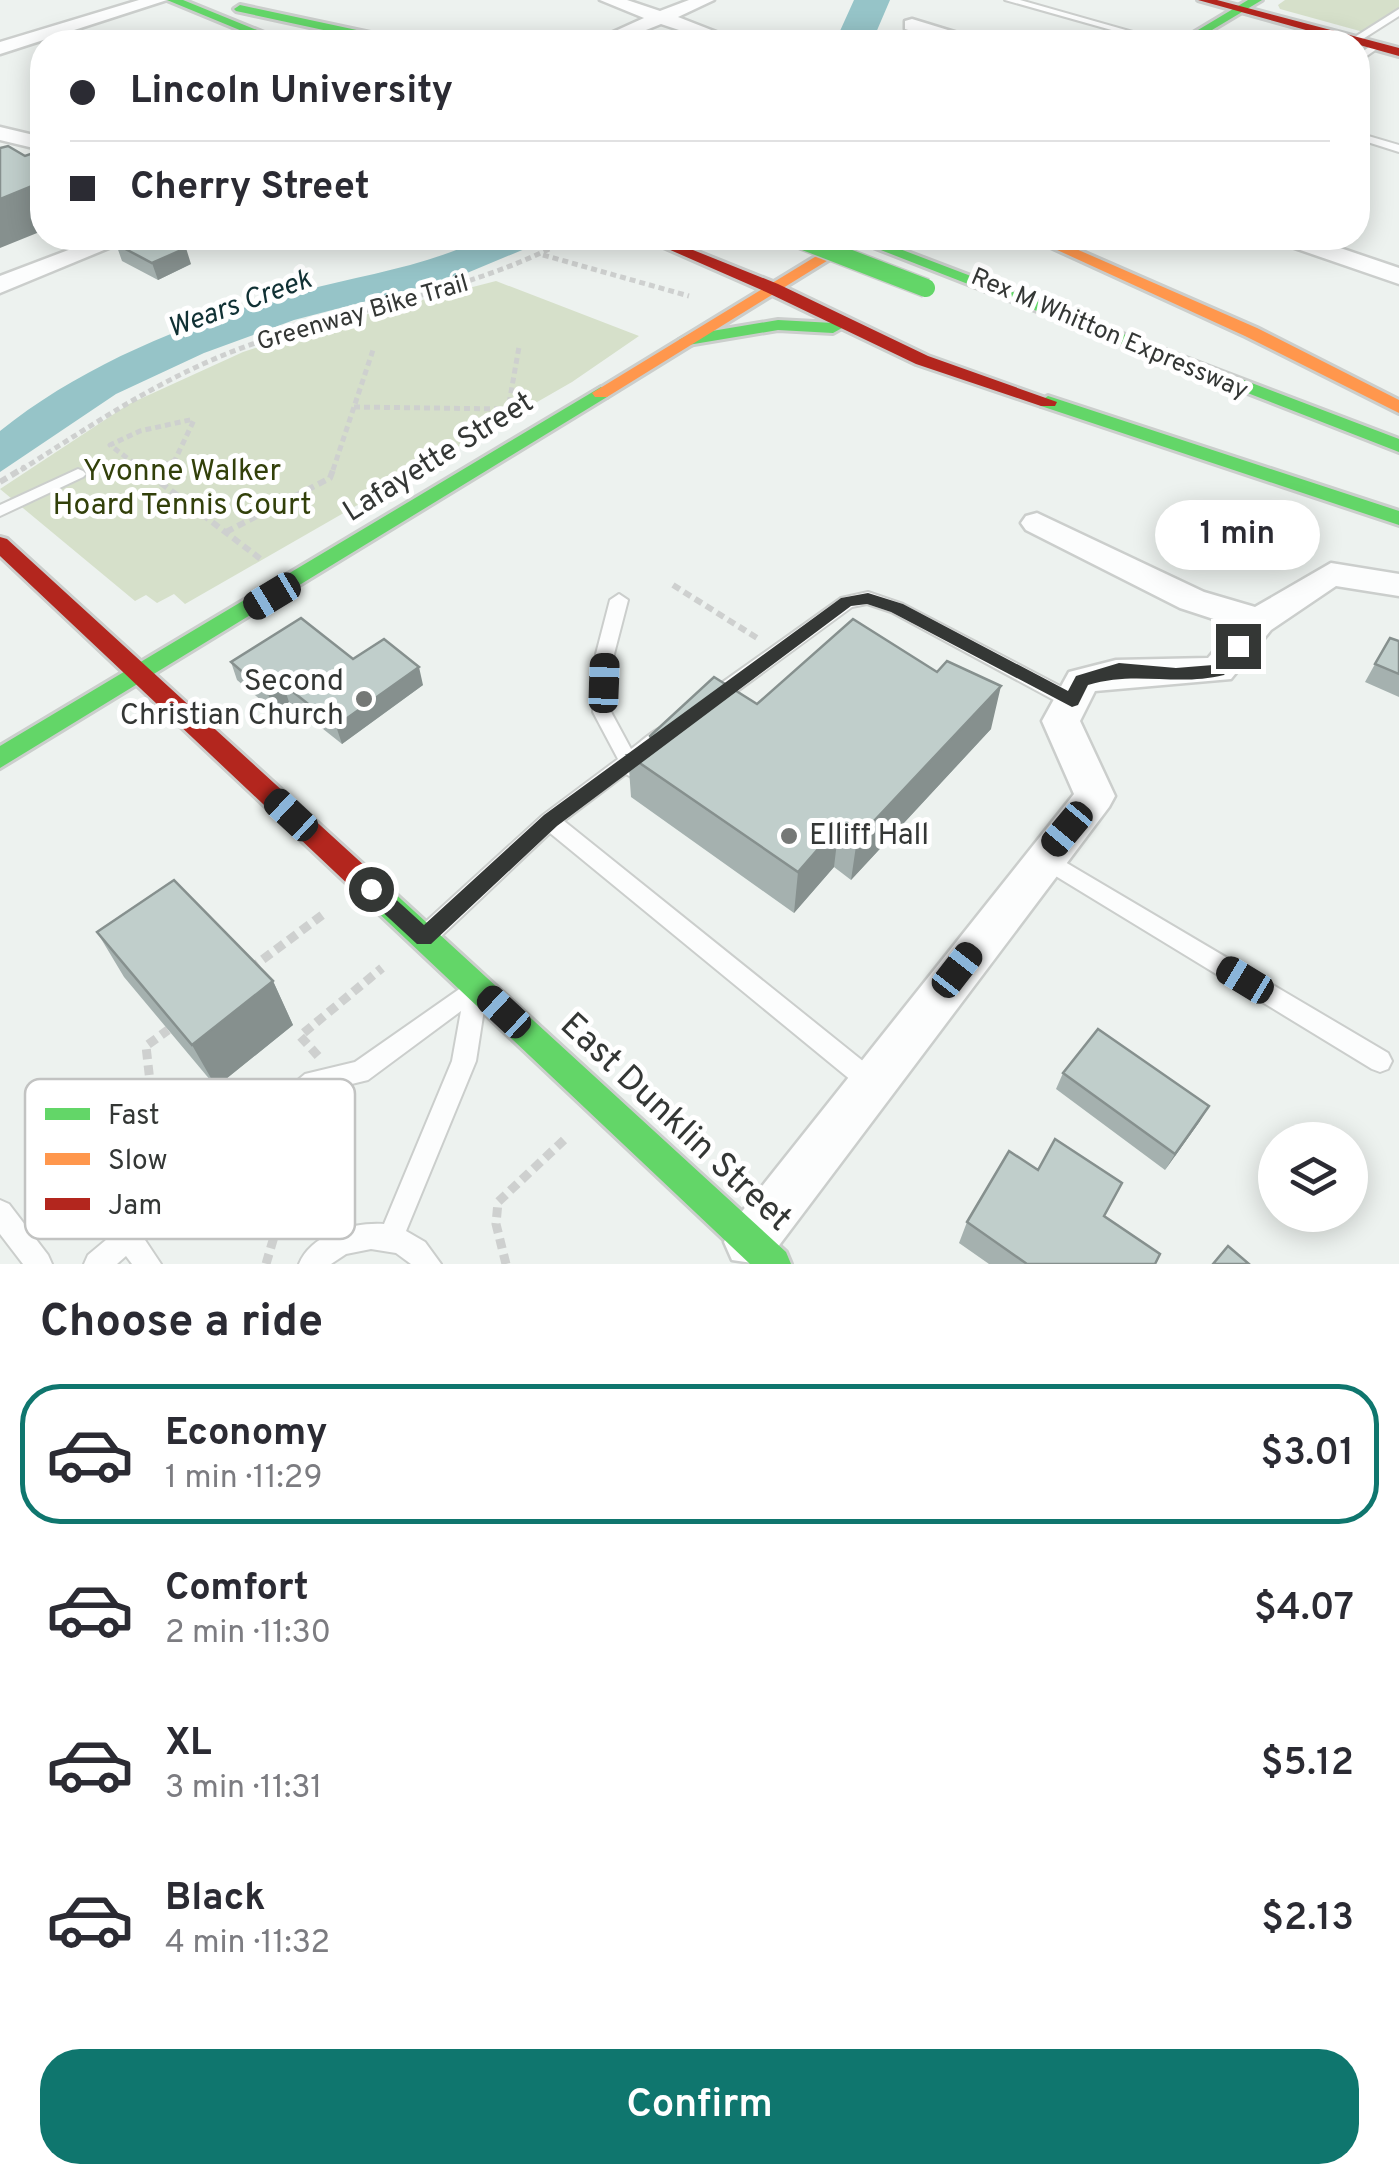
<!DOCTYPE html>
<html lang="en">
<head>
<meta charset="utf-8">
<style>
	body { margin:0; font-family:Overpass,sans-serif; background:#f2f2f3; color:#2b2b33; height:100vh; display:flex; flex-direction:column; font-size:38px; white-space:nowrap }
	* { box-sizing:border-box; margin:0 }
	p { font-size:32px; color:#7c7c81 }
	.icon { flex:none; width:55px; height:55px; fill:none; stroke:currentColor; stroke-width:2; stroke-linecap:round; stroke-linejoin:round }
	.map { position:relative; height:1264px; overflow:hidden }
	.sheet { display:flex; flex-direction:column; background:#fff; flex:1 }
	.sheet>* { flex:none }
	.guide { position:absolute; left:30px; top:30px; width:1340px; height:220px; border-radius:40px; box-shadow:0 5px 25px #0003; display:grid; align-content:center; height:220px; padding:0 40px; background:#fff }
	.tools { position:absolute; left:1258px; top:1122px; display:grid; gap:20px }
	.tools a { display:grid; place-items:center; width:110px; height:110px; border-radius:50%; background:#fff; box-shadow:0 5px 25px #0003; font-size:50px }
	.end { position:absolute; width:45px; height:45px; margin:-22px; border:12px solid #343735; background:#fff; box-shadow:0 0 0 5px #fff }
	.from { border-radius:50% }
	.bubble { position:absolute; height:70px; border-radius:35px; background:#fff; box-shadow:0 5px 25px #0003; font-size:32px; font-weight:600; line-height:70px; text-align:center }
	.car { position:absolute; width:30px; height:60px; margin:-30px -15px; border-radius:12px; box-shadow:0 0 8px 2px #0007; background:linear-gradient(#222 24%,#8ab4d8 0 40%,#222 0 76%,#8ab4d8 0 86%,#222 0) }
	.guide b { display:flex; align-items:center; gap:35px; height:95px; font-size:38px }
	.guide b+b { border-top:2px solid #e1e1e2 }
	.guide i { width:25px; height:25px; background:#2b2b33 }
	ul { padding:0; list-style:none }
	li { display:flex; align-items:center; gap:30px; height:140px; margin:0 20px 15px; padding:0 20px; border:5px solid transparent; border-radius:40px }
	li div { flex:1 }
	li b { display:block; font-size:38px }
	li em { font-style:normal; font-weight:600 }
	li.on { border-color:#0f766e }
	li>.icon { width:90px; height:90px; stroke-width:1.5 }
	h2 { padding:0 40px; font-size:45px; line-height:120px }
	.cta { display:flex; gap:20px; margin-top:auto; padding:20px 40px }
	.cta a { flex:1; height:115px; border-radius:40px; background:#0f766e; color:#fff; font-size:40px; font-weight:600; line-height:115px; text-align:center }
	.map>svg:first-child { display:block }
	.green { fill:#d6e0ca }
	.water { fill:#96c4c8 }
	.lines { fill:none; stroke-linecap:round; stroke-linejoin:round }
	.lane-casing { stroke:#cbcecc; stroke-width:4 }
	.street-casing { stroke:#cbcecc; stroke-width:5 }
	.fast-casing { stroke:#cbcecc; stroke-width:6 }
	.slow-casing { stroke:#cbcecc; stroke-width:6 }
	.jam-casing { stroke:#cbcecc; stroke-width:6 }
	.path-far2 { stroke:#ced0cf; stroke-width:5; stroke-dasharray:6 4; stroke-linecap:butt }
	.path-far1 { stroke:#ced0cf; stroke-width:6; stroke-dasharray:8 5; stroke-linecap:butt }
	.path { stroke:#ced0cf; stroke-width:9; stroke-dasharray:10 6; stroke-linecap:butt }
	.lane { fill:#fcfdfd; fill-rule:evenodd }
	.street { fill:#fcfdfd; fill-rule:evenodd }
	.fast { fill:#63d668; fill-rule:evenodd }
	.slow { fill:#ff974d; fill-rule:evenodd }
	.jam { fill:#b3261e; fill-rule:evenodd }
	.fast-bridge-casing { stroke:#cbcecc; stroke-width:21; stroke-linecap:butt }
	.fast-bridge { stroke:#63d668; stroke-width:18 }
	.wall { fill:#a5b1af }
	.shaded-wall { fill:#86908e }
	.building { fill:#c0cecb; stroke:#86908e; stroke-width:2.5 }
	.route { fill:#343735 }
	.poi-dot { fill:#757876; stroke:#fff; stroke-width:4 }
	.labels { text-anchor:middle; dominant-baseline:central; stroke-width:10; stroke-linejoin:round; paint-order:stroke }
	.far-street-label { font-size:25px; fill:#343735; stroke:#fff }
	.far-water-label { font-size:28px; font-style:italic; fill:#103134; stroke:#fff }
	.street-label { font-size:30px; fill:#343735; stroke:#fff }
	.park-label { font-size:30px; fill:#32400a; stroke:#fff }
	.poi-label { font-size:30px; fill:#343735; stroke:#fff; text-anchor:end }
	.near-street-label { font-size:35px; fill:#343735; stroke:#fff }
	.key { fill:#fff; stroke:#c2c3c2; stroke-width:2.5 }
	.key-label { font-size:28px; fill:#343735 }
</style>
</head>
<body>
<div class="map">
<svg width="1399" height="1264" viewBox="0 0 1399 1264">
	<rect width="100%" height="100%" fill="#edf2ef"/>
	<path class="green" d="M1285 0H1399V11L1367 33 1280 9 1278 5Z
		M496 281 639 336 572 382 185 604 174 594 157 603 146 595 135 601 0 489 129 404 243 352 333 323Z"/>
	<path class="water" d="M854 0H890L872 42H835Z
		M484 238H551L455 278 294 320 204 353 116 394 0 472V431C84 363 197 318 302 291 363 275 427 266 484 238Z"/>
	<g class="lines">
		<g class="lane-casing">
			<path id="lane" d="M1005 0H1020L1168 42H1154Z
				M1399 9V16L1358 42 1350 40Z
				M1373 44 1381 46 1358 62V55Z
				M1358 133 1399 145V152L1358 139Z
				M78 469 83 471 86 474 83 477 0 516V505Z
				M868 592 903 604 1079 696 1081 701 1079 706H1065L891 612 867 604 852 607 720 704H706L704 699 706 694 841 598Z
				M619 594 628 600 614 654 611 712 631 749C644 740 659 722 675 727L677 732 639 764 643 770 640 775 633 778 626 774 564 821 879 1074 883 1082 879 1090 871 1093 863 1090 550 833 436 941 428 943 420 941 417 934 420 927 543 815 618 759 593 712 596 654 610 600Z
				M1043 849 1388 1053 1392 1061 1388 1069 1380 1072 1372 1069 1036 864 1033 858 1036 852Z
				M468 983 476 986 485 1003 476 1061 406 1231 425 1242 441 1264H411L396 1253 371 1249 346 1254 331 1264H299C311 1234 354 1222 384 1224L452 1061 461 1011 368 1080 319 1092 145 1240 161 1264H132L126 1256 117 1264H84L88 1255 305 1074 355 1062Z
				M0 1200 9 1204 48 1255 52 1264H23L0 1234Z"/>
		</g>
		<g class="street-casing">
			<path id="street" d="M139 0H167L0 54V42Z
				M600 0H627L660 11 689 0H714L678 17 742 42H715L661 24 616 42H591L644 18Z
				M912 19 974 38 977 42H949L905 29V21Z
				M0 127 42 137V150L0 140Z
				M100 238H133L0 293V276Z
				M1277 238H1311L1399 268V284L1280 243Z
				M1037 513 1204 592 1255 607 1331 563 1399 574V596L1336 586 1271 630 1231 679 1095 691 1080 721 1115 796 1109 807 768 1260 759 1264 732 1260 724 1242 732 1224 1074 794 1042 721 1069 672 1116 660 1208 658 1235 626 1180 608 1026 530 1021 523 1026 516Z"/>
		</g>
		<g class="fast-casing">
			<path id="fast" d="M167 0H183L279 39 269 42Z
				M1248 0H1262L1192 42H1178Z
				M240 5 394 38 400 42H379L236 11 234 9Z
				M850 238H871L1399 439V452Z
				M778 320 833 323 842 328 833 333 778 330 688 345 679 340 688 335Z
				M601 387 610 393 607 397 0 768V746Z
				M1048 396 1399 511V525L1041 406 1039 402Z
				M380 885 390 889 786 1252 791 1264H750L370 905 366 897 370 889Z"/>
		</g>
		<g class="slow-casing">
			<path id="slow" d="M846 238H864L607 397H595L592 393Z
				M1031 238H1051L1257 328 1399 400V413L1245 336Z"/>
		</g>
		<g class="jam-casing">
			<path id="jam" d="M1198 0H1217L1399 48V56Z
				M643 238H663L778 284 928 356 1057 402 1055 406H1041L916 364 766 292Z
				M0 537 7 539 390 889 394 897 390 905 380 909 370 905 0 556Z"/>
		</g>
		<path class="path-far2" d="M543 255 689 296
			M354 407 508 409 519 347
			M21 470C95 423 164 376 247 346 355 307 469 293 571 238
			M143 470 110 445 140 431 194 419
			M154 470 175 460 194 420
			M333 470 374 347"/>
		<path class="path-far1" d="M140 467 262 560
			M147 473 159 467
			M0 482 25 467
			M226 532 330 478 334 467
			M673 585 757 638"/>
		<path class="path" d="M250 969 325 913
			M318 1056 300 1036 382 968
			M151 1091 146 1046 168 1030
			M246 1173 281 1213 266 1264
			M506 1264 496 1224 498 1202 564 1140"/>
		<use href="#lane" class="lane"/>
		<use href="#street" class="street"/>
		<use href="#fast" class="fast"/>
		<use href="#slow" class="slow"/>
		<use href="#jam" class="jam"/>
		<g class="fast-bridge-casing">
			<path id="fast-bridge" d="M796 238 926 288"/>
		</g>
		<use href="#fast-bridge" class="fast-bridge"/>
	</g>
	<path class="wall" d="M116 244 191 264 158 280 122 261Z
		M1399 641V697L1365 682 1375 664Z
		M353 659 423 685 342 744 289 702 275 712 237 680 231 662Z
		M757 704 991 729 851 880 834 867 794 913 631 797 628 755 650 752V736Z
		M97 932 273 981 293 1025 216 1087 124 977Z
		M1063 1073 1200 1121 1165 1170 1056 1089Z
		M1104 1216 1155 1264H989L959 1243 967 1222Z"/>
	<path class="shaded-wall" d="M42 182V231L0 248V199Z
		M186 248 191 264 158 280 152 263Z
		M419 667 423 685 342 744 336 726Z
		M283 684 289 702 275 712 268 694Z
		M1001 686 991 729 851 880 857 839Z
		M839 825 834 867 794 913 798 872Z
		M273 981 293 1025 216 1087 192 1045Z
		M1209 1106 1200 1121 1165 1170 1175 1154Z"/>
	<path class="building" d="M8 146 25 156 42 150V182L0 199V148Z
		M131 238H167L186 248 152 263 116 244Z
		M301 618 353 659 384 639 419 667 336 726 283 684 268 694 231 662Z
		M853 619 937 672 947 661 1001 686 857 839 839 825 798 872 628 755 650 752 654 743 650 736 714 677 757 704Z
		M1390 638 1399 641V674L1375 664Z
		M174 880 273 981 192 1045 97 932Z
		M1098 1029 1209 1106 1175 1154 1063 1073Z
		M1055 1139 1122 1183 1104 1216 1160 1254 1155 1264H1027L967 1222 1009 1151 1038 1170Z
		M1228 1246 1249 1264H1213Z"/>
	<path class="route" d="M868 593 903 604 1068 691 1076 676 1119 663 1176 668 1213 665 1232 641 1246 646 1224 675C1175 687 1137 670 1088 685L1078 705 1072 707 891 612 867 604 851 606 557 826 431 944H417L364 895V883H378L424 925 544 815 841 598Z"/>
	<g class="poi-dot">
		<circle cx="364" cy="699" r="10"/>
		<circle cx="789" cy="836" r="10"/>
	</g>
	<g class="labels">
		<g class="far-street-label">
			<text transform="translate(363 314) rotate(-16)">Greenway Bike Trail</text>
			<text transform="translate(1109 335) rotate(23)">Rex M Whitton Expressway</text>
		</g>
		<g class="far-water-label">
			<text transform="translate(240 305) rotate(-20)">Wears Creek</text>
		</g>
		<g class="street-label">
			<text transform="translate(439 458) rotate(-32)">Lafayette Street</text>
		</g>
		<g class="park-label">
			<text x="182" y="472">Yvonne Walker<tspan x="182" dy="34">Hoard Tennis Court</tspan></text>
		</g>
		<g class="poi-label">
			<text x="344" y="682">Second<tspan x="344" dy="34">Christian Church</tspan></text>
			<text x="809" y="836" text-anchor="start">Elliff Hall</text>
		</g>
		<g class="near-street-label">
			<text transform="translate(675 1123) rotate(43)">East Dunklin Street</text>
		</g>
	</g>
	<rect x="25" y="1079" width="330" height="160" rx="15" class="key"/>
	<rect x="45" y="1108" width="45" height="12" fill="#63d668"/>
	<rect x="45" y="1153" width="45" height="12" fill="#ff974d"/>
	<rect x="45" y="1198" width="45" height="12" fill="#b3261e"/>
	<g class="key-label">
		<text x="108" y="1124">Fast</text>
		<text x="108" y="1169">Slow</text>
		<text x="108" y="1214">Jam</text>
	</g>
</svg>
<div class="tools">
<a><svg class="icon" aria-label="layers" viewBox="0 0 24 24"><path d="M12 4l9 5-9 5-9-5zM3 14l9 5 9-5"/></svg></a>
</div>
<i class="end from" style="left:371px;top:889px"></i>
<i class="end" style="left:1238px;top:646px"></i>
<div class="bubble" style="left:1155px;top:500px;width:165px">1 min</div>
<i class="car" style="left:272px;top:596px;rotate:239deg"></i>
<i class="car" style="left:604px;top:683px;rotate:2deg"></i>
<i class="car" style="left:291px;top:815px;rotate:313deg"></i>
<i class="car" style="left:1067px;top:829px;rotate:220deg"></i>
<i class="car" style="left:957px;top:970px;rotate:38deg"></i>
<i class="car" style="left:1245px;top:980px;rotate:301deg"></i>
<i class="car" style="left:504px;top:1012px;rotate:313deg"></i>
<div class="guide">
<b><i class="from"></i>Lincoln University</b>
<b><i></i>Cherry Street</b>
</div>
</div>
<section class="sheet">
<h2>Choose a ride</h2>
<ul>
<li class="on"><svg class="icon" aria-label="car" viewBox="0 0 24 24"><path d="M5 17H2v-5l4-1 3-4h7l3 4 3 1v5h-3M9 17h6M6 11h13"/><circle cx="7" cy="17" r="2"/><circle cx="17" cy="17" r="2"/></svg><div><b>Economy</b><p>1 min · 11:29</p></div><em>$3.01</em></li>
<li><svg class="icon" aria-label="car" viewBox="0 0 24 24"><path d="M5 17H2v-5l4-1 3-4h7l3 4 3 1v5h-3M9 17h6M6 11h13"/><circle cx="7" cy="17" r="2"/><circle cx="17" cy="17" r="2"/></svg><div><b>Comfort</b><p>2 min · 11:30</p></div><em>$4.07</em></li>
<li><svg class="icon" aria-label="car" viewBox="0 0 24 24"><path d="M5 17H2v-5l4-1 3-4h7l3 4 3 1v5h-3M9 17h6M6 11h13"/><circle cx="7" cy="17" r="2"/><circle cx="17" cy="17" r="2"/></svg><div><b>XL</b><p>3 min · 11:31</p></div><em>$5.12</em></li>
<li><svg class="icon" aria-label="car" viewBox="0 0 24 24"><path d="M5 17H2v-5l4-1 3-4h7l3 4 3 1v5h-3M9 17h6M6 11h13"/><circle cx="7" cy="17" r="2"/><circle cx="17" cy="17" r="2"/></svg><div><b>Black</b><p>4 min · 11:32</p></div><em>$2.13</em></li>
</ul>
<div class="cta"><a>Confirm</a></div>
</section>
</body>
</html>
